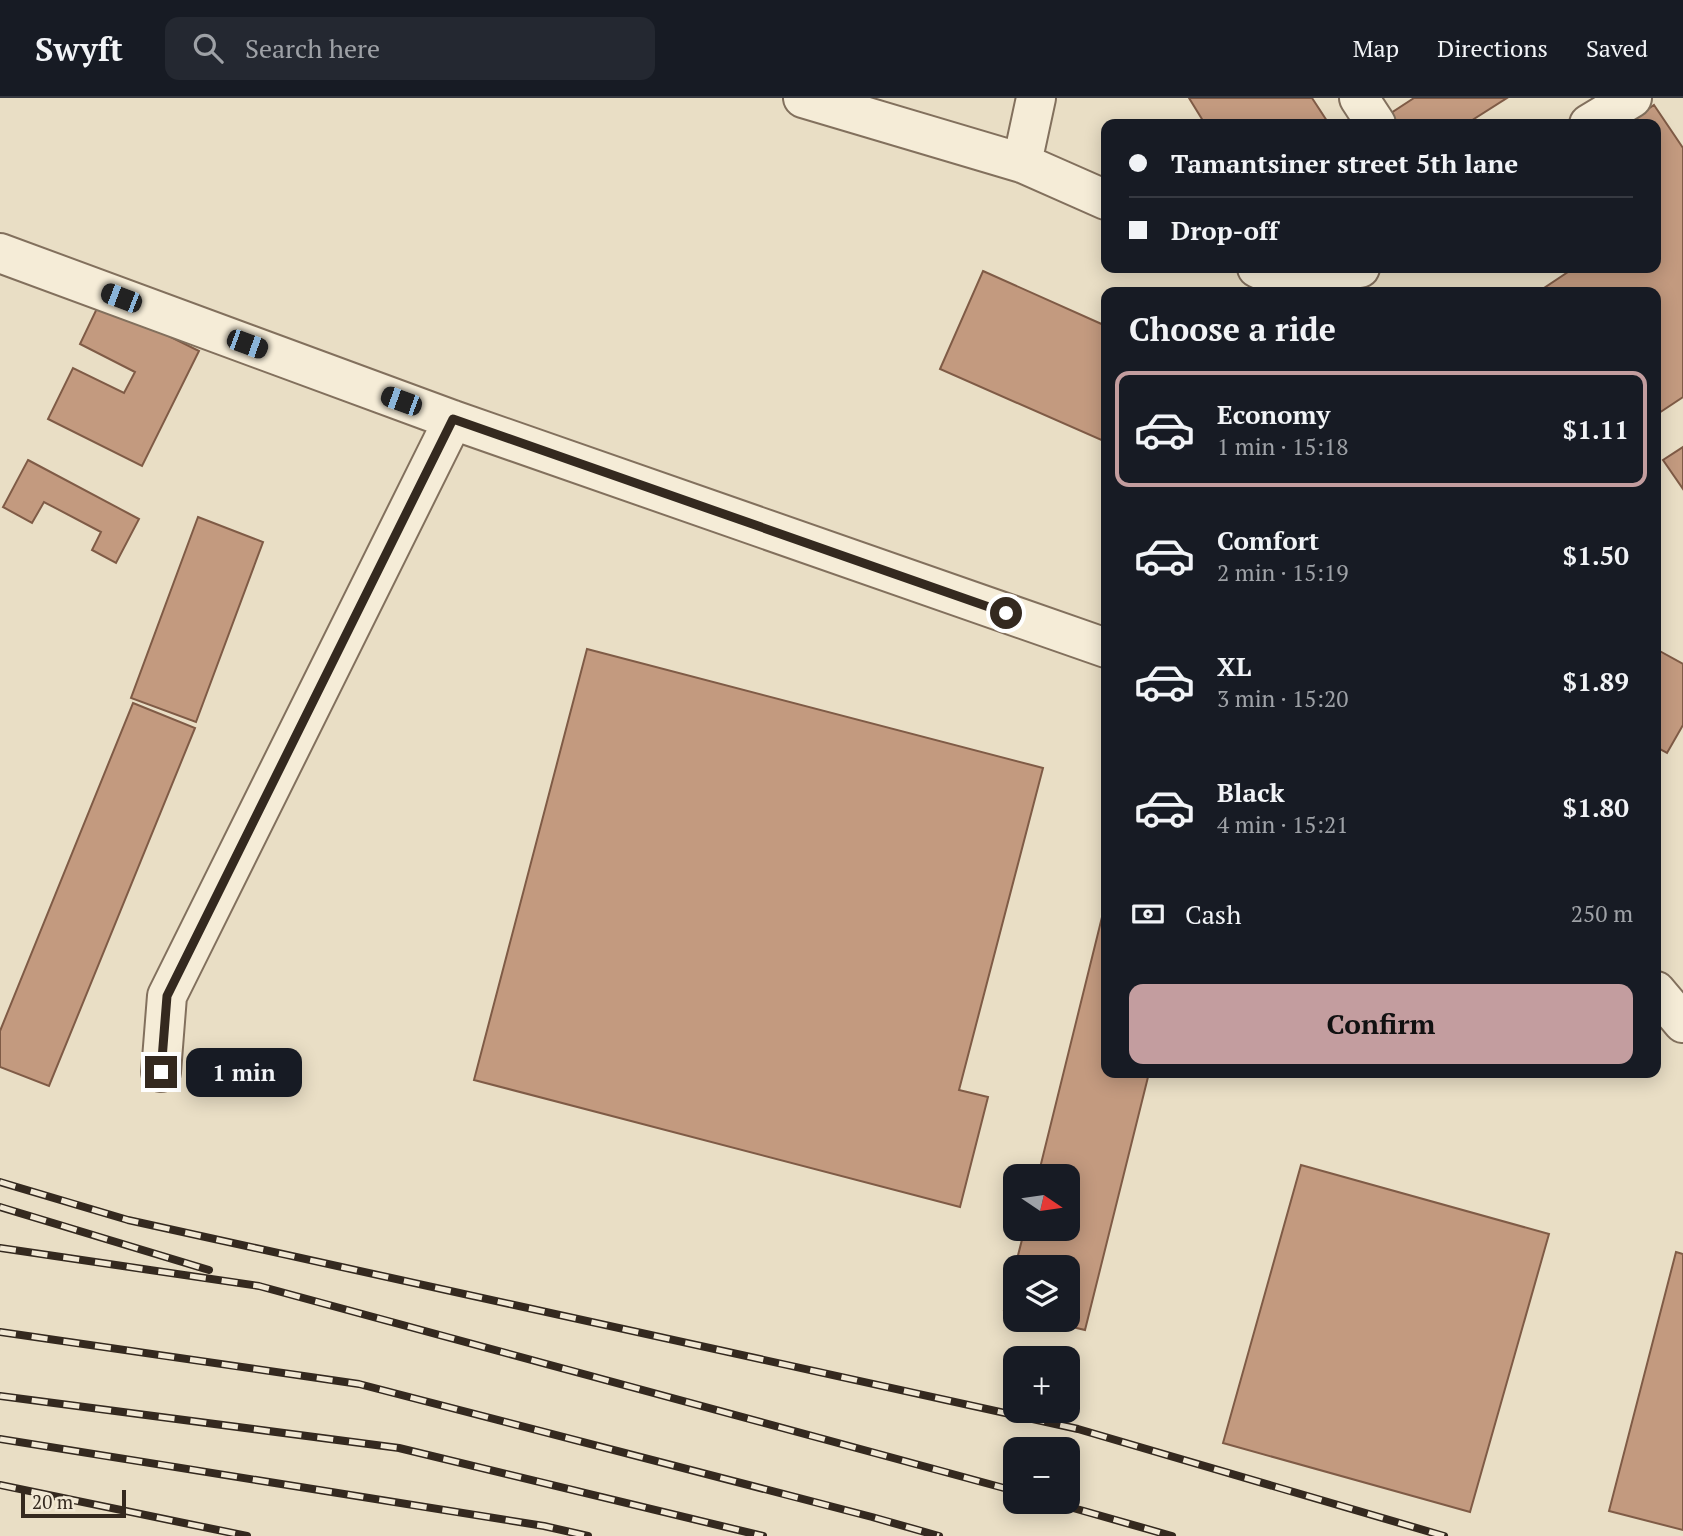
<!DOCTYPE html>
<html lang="en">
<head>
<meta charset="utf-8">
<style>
	body { margin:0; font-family:"PT Serif",serif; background:#242831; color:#f1f3f6; height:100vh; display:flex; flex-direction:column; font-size:26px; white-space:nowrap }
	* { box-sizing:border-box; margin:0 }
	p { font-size:23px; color:#9ea1a6 }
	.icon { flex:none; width:38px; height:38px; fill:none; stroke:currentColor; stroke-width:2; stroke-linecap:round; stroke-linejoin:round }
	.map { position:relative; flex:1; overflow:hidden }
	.sheet { position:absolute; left:1101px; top:189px; width:560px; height:791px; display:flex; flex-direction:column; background:#171b24; border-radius:14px; box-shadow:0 4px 18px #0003 }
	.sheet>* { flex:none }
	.banner { position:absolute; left:1101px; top:21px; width:560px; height:154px; border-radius:14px; box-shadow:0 4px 18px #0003; display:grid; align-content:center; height:154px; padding:0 28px; background:#171b24 }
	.needle { width:46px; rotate:103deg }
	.tools { position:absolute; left:1003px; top:1066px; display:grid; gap:14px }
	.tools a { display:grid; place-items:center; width:77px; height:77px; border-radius:14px; background:#171b24; box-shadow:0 4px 18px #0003; font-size:35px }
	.scale { position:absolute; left:21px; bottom:18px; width:105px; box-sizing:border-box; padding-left:7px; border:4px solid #34291f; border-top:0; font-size:19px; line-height:24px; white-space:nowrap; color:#34291f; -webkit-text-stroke:5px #f1e8d4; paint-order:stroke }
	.end { position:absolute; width:32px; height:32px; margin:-16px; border:9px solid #34291f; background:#fff; box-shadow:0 0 0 4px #fff }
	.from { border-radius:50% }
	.bubble { position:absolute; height:49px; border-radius:14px; background:#171b24; box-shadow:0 4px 18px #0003; font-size:23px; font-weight:700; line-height:49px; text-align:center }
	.car { position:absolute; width:21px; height:42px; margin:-21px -10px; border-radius:9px; box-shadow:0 0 5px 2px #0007; background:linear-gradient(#222 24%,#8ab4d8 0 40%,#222 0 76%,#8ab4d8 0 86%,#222 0) }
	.banner b { display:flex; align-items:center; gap:24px; height:66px; font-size:26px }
	.banner b+b { border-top:2px solid #363941 }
	.banner i { width:18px; height:18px; background:#f1f3f6 }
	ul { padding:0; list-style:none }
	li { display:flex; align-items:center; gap:21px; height:116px; margin:0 14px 10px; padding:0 14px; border:4px solid transparent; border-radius:14px }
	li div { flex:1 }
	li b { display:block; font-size:26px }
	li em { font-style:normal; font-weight:700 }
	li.on { border-color:#c39d9f }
	li>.icon { width:63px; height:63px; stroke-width:1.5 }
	h2 { padding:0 28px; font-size:32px; line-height:84px }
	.pay { display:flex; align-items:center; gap:18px; height:77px; padding:0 28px; font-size:26px }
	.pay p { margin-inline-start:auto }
	.primary-button { display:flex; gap:14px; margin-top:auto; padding:14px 28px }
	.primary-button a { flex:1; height:80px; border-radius:14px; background:#c39d9f; color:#111; font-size:28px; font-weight:700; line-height:80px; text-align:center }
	header { display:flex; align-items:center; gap:42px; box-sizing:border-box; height:98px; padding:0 35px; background:#171b24; border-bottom:2px solid #363941 }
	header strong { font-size:33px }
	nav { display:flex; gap:38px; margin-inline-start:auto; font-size:24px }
	.search { width:490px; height:63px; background:#242831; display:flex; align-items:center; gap:18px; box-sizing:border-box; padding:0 24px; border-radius:14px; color:#9ea1a6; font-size:26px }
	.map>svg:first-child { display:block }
	.building { fill:#c39a7f; stroke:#7f5b46; stroke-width:2 }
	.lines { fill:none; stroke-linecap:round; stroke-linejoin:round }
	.minor-casing { stroke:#82705d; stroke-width:42 }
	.minor { stroke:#f5ecd7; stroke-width:38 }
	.rail-casing { stroke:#34291f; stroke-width:8 }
	.rail { stroke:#f1e8d4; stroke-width:5; stroke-dasharray:16; stroke-linecap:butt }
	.route { stroke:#34291f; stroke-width:9 }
</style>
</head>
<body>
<header>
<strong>Swyft</strong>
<div class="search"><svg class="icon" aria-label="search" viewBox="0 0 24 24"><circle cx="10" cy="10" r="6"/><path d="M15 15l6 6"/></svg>Search here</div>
<nav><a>Map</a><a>Directions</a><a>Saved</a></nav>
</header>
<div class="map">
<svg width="1683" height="1438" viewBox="0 0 1683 1438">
	<rect width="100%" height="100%" fill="#e9dec5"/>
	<path class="building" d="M1189 0H1312L1329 26H1205Z
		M1414 0H1507L1466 26H1395L1388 17Z
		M1654 7 1683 50V299L1656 317V194H1538L1574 170H1656V26H1626Z
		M983 173 1106 228V344L940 271Z
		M100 204 199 253 142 368 48 321 73 270 124 295 135 274 80 246Z
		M1683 349V391L1663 362Z
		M28 362 139 421 116 465 92 452 101 434 44 404 32 425 3 409Z
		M198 419 263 444 196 624 131 600Z
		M587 551 1043 670 959 992 988 999 960 1109 474 982Z
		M1656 551 1683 566V627L1667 655 1656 649Z
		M133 605 195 630 49 988 0 969V933Z
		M1104 811H1106V975H1149L1085 1232 1043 1222H1068V1169H1015L1025 1130H1068V1078H1038Z
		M1301 1067 1549 1136 1470 1414 1223 1345Z
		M1676 1154 1683 1156V1432L1609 1413Z
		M1015 1169V1214L1004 1212Z"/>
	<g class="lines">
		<g class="minor-casing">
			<path id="minor" d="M803 0 1022 65 1036 0
				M1359 0 1376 26
				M1589 26 1632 0
				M1022 65 1106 102
				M0 155 453 322 1106 550
				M1257 170 1279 180 1360 170
				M1656 893 1683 925
				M161 974 167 898 453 322"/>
		</g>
		<use href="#minor" class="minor"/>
		<g class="rail-casing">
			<path id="rail" d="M0 1084 128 1122 1078 1331 1444 1438
				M0 1109 209 1172
				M0 1150 259 1188 1015 1393
				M0 1234 359 1286 872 1419 939 1438
				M0 1298 399 1350 763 1438
				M0 1341 544 1428 588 1438
				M0 1387 247 1438
				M1052 1404 1172 1438"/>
		</g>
		<use href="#rail" class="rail"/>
	</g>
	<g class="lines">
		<path class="route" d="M161 974 167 898 453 321 1006 515"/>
	</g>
</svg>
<div class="tools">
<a><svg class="needle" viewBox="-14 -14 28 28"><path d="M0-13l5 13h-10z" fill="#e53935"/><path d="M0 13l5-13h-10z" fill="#9ea1a6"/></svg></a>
<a><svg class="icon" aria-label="layers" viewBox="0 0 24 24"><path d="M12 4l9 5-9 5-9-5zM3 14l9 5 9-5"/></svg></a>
<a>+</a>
<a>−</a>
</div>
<div class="scale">20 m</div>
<i class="end from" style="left:1006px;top:515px"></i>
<i class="end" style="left:161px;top:974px"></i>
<div class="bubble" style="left:186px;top:950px;width:116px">1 min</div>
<i class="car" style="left:121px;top:200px;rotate:291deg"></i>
<i class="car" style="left:247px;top:246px;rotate:110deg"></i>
<i class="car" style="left:401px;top:303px;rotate:290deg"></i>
<div class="banner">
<b><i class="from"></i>Tamantsiner street 5th lane</b>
<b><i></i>Drop-off</b>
</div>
<section class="sheet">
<h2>Choose a ride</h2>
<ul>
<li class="on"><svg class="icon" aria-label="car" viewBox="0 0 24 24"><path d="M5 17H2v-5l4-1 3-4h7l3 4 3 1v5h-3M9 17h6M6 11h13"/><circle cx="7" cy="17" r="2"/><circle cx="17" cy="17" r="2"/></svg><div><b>Economy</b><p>1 min · 15:18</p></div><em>$1.11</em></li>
<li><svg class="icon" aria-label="car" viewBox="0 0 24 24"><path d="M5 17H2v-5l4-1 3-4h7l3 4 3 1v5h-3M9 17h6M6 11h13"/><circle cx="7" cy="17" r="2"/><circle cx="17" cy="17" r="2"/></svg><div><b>Comfort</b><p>2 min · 15:19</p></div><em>$1.50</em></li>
<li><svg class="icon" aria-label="car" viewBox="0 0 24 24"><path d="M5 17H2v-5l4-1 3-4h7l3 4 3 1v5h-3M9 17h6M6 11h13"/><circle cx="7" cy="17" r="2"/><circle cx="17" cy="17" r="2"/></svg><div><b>XL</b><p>3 min · 15:20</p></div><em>$1.89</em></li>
<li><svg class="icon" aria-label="car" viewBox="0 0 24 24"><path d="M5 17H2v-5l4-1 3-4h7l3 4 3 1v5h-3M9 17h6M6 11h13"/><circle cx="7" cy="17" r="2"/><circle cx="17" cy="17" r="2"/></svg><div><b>Black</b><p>4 min · 15:21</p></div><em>$1.80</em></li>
</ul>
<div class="pay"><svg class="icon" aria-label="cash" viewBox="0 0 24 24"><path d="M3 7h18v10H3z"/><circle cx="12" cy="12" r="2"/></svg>Cash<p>250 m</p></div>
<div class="primary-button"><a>Confirm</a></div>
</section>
</div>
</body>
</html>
